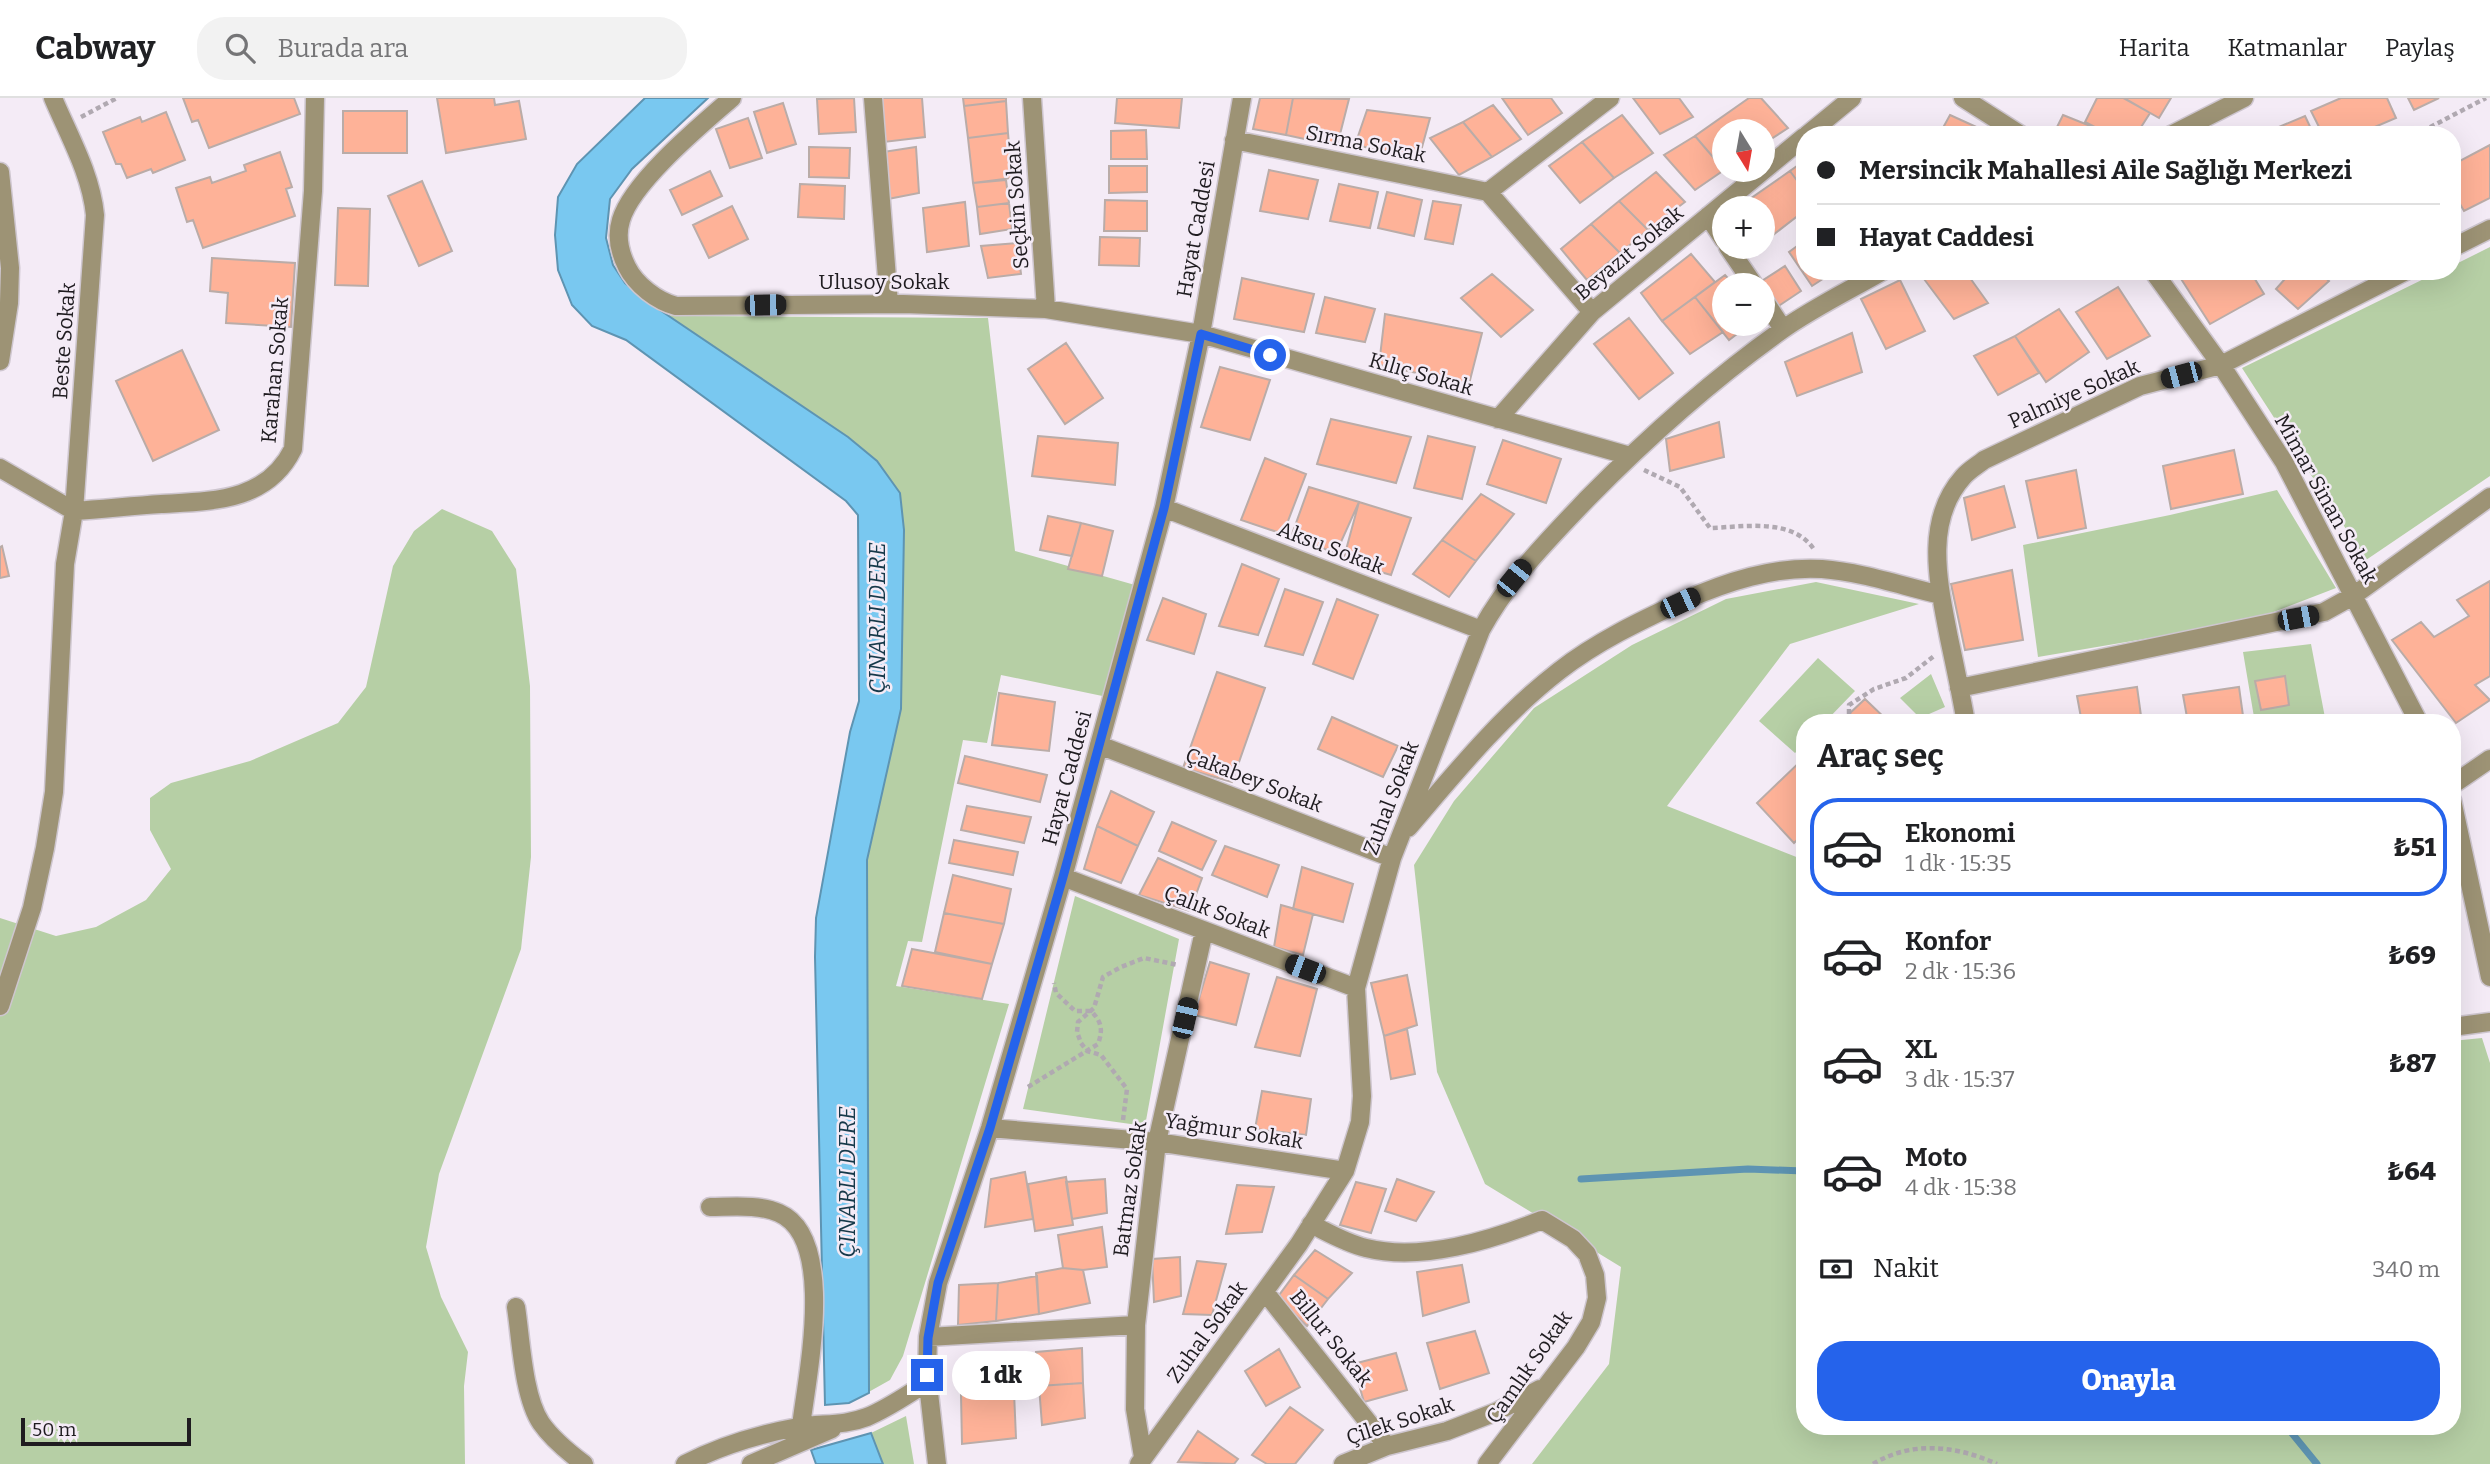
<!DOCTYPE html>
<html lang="tr">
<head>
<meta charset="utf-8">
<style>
	body { margin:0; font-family:Bitter,serif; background:#f2f2f2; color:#202124; height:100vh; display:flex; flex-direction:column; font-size:26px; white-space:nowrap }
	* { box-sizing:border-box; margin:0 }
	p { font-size:23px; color:#757577 }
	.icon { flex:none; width:38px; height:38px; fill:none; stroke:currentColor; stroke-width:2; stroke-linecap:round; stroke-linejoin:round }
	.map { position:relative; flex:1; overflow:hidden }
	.side { position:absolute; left:1796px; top:616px; width:665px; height:721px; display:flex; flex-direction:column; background:#fff; border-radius:28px; box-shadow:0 7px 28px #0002 }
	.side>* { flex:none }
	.hud { position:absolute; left:1796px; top:28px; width:665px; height:154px; border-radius:28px; box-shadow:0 7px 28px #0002; display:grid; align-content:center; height:154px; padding:0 21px; background:#fff }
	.needle { width:46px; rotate:169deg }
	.tools { position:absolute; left:1712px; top:21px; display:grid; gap:14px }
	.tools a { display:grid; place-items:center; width:63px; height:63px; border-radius:50%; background:#fff; box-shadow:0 7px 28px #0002; font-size:35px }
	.scale { position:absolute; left:21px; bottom:18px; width:170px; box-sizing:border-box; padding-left:7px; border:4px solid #1f1c20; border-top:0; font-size:19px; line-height:24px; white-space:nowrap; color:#1f1c20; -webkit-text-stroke:5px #f4ebf6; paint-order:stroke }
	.end { position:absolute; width:32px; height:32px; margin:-16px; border:9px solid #2563eb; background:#fff; box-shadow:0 0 0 4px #fff }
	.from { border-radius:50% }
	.bubble { position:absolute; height:49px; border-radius:24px; background:#fff; box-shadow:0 7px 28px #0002; font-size:23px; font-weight:800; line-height:49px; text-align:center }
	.car { position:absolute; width:21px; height:42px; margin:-21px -10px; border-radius:9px; box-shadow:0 0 5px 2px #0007; background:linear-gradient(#222 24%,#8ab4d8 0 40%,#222 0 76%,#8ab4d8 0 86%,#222 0) }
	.hud b { display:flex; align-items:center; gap:24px; height:66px; font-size:26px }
	.hud b+b { border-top:2px solid #e0e0e0 }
	.hud i { width:18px; height:18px; background:#202124 }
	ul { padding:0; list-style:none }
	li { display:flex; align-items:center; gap:21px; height:98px; margin:0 14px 10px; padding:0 7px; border:4px solid transparent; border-radius:28px }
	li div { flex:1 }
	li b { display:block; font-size:26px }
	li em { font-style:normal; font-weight:800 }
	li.current { border-color:#2563eb }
	li>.icon { width:63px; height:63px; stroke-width:1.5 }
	h2 { padding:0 21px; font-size:32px; line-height:84px }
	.pay { display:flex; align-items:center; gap:18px; height:77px; padding:0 21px; font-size:26px }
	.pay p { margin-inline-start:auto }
	.cta { display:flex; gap:14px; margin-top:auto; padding:14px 21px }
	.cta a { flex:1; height:80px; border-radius:28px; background:#2563eb; color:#fff; font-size:28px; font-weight:800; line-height:80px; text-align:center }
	header { display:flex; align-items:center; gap:42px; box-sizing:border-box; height:98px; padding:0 35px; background:#fff; border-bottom:2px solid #e0e0e0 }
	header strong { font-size:33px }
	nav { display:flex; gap:38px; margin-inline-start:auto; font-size:24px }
	.search { width:490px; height:63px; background:#f2f2f2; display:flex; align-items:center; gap:18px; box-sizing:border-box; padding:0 24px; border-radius:28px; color:#757577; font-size:26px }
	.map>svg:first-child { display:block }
	.green { fill:#b6cfa5 }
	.water { fill:#79c8f0; stroke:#5e94b2; stroke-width:2 }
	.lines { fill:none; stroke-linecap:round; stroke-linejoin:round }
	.stream { stroke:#5e94b2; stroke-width:7 }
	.building { fill:#feb298; stroke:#baaca8; stroke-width:2 }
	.minor-casing { stroke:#cec6cf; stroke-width:21 }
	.path { stroke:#b0a9b1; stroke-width:4.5; stroke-dasharray:5 3.5; stroke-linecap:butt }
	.minor { stroke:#9d9375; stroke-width:18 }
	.route { stroke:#2563eb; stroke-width:9 }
	.labels { text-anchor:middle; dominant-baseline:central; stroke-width:5; stroke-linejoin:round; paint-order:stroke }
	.street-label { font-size:21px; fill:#1f1c20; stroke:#f4ebf6 }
	.water-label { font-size:23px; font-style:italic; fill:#16394a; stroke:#f4ebf6 }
</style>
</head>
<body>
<header>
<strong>Cabway</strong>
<div class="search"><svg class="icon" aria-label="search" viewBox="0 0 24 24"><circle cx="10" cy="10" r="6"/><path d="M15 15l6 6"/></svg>Burada ara</div>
<nav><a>Harita</a><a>Katmanlar</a><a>Paylaş</a></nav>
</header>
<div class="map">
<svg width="2490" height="1366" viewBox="0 0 2490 1366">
	<rect width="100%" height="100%" fill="#f4ebf6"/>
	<path class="green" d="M2490 149V378L2366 462 2242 270 2440 173H2452V168Z
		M610 215 691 218 988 220 1015 453 1142 489 1112 600 1001 577 987 645 963 642 922 844 908 843 896 888 1009 906 903 1258 890 1282 849 1305 877 423Z
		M2277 392 2336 490 2250 523 2038 559 2023 447 2170 417Z
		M442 411 492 433 516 471 530 588 531 759 521 851 439 1076 426 1149 441 1199 468 1254 464 1288 465 1366H0V820L56 838 96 829 146 802 171 771 150 732V700L171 685 250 663 338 625 366 589 393 468 414 433Z
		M1816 484 1919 506 1790 546 1667 708 1804 762V1328H2452V943L2482 940 2490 965V1366H1532L1609 1266 1621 1169 1485 1086 1437 974 1414 767 1454 703 1534 610 1632 547 1726 501Z
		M2311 546 2326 625H2255L2243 554Z
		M1818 560 1855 593 1824 625H1804V646L1795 655 1759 623Z
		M1931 576 1945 609 1920 620 1900 600Z
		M1075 798 1179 841 1145 1028 1023 1011Z
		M906 1318 914 1366H883L871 1335Z"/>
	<path class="water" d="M645 0H708L632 71 610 101 606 140 613 167 625 185 651 206 848 339 877 363 900 395 904 432 901 611 867 762 869 1295 849 1305 825 1307 815 859 816 820 850 634 859 603 858 417 846 403 626 242 592 228 572 207 558 172 555 137 558 99 577 66Z
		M871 1335 883 1366H816L811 1352Z"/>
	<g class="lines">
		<path class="stream" d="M1581 1081 1748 1071 1804 1073
			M2286 1328 2317 1366"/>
	</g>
	<path class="building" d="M183 0H294L300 16 209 50 198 22 192 24Z
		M437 0H494L495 7 519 3 526 41 446 55Z
		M854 0 856 34 819 36 817 1Z
		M881 0H922L925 39 884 44Z
		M963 0H1006V3L964 8Z
		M1117 0H1182L1179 30 1115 25Z
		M1260 0H1293L1286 37 1253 31Z
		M1293 0 1349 1 1337 48 1286 37Z
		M1502 0H1551L1562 15 1528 37Z
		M1633 0H1679L1693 19 1660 36Z
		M1749 0H1761L1788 30 1762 47V33H1724V72L1695 38Z
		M2097 0H2123L2150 15 2136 37H2110L2085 24Z
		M2124 0H2171L2159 20Z
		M2341 0H2387L2396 20 2356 37H2323L2311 13Z
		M2408 0H2439L2414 12Z
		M1006 3 1008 35 968 40 964 8Z
		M783 5 796 46 767 55 754 14Z
		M1493 7 1521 41 1492 59 1463 24Z
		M1367 12 1430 20 1419 60 1355 47Z
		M343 13H407V55H343Z
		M166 14 185 62 153 75 151 71 127 80 121 66H116L103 34 140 19 142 24Z
		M1622 17 1653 55 1614 80 1582 44Z
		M1950 17 1983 32 1980 37H1939Z
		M2063 17 2103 33 2101 37H2053Z
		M2305 18 2314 37H2260Z
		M748 20 762 60 730 70 716 31Z
		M1463 24 1492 59 1459 77 1430 40Z
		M1146 32 1147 61H1111V33Z
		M1008 35 1012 80 973 85 968 40Z
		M1695 38 1724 72 1695 92 1664 57Z
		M1582 44 1614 80 1580 105 1549 68Z
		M2490 47V100L2464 113 2452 92V67Z
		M809 49 850 50 849 80 809 79Z
		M916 49 919 95 888 101 883 54Z
		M280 54 292 89 286 91 295 118 203 150 193 122 187 124 176 90 210 79 212 85 246 73 244 67Z
		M1804 63V92L1790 73Z
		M1109 68H1147V94L1109 95Z
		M1269 72 1318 82 1308 121 1260 113Z
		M710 73 722 98 682 117 670 92Z
		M1790 73 1804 92V113L1773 137 1762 123V110H1752L1747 103Z
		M1656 74 1685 104 1648 132 1619 103Z
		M1006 82 1009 105 977 109 973 85Z
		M422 83 452 153 419 168 388 98Z
		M800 86 845 88 844 121 798 119Z
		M1339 86 1378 94 1370 130 1330 123Z
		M1387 94 1422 102 1414 138 1378 130Z
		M1105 102 1147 103V133H1104Z
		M1433 103 1461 107 1453 146 1425 141Z
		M1619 103 1648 132 1620 155 1591 126Z
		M965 104 969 148 927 154 923 110Z
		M1009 105 1012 131 980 136 977 109Z
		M732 108 748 141 709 160 693 127Z
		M338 110 370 111 368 188 335 187Z
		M1591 126 1620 155 1587 182 1561 151Z
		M1100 139 1140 140 1139 168 1099 167Z
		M1804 143V173H1835L1812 188 1789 154Z
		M1017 145 1021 176 988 180 981 148Z
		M1691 156 1715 184 1662 223 1641 195Z
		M212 160 295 165 291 229 226 225 228 195 210 193Z
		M1785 168 1801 193 1774 211 1762 194V187L1757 186Z
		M1941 173H1965L1988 205 1954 221 1924 181Z
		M2176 173H2250L2264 196 2210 226Z
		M2292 173H2317L2329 183 2298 211 2276 191Z
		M1492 176 1533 212 1501 239 1461 200Z
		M1725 177 1734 187H1724V226H1750L1729 242 1695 199Z
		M1242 180 1314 196 1304 234 1234 221Z
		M1900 182 1925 233 1886 251 1861 201Z
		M2118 189 2150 238 2107 261 2076 214Z
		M1325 199 1375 211 1365 244 1316 235Z
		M1695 199 1723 234 1690 256 1662 223Z
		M2059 211 2089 254 2046 284 2015 238Z
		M1385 216 1482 235 1469 286 1379 267Z
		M1629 220 1673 275 1639 301 1594 246Z
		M1852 235 1862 274 1797 298 1785 264Z
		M2015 238 2039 275 1998 297 1974 258Z
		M1066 245 1103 300 1065 326 1028 271Z
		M182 252 219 332 153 363 116 283Z
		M1220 269 1270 282 1250 342 1201 329Z
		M1331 321 1411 339 1396 385 1317 366Z
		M1719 324 1724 359 1670 373 1666 341Z
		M1038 338 1118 345 1115 387 1032 378Z
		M1428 338 1475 349 1462 401 1414 390Z
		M1503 342 1561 361 1546 405 1487 386Z
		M2234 352 2243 396 2171 411 2163 368Z
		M1265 360 1306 376 1283 436 1241 422Z
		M2076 372 2086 430 2038 440 2026 383Z
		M2004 388 2015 429 1972 442 1964 400Z
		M1309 389 1359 404 1336 455 1291 439Z
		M1481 396 1514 416 1476 463 1442 442Z
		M1359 404 1411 420 1391 477 1343 463Z
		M1048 418 1081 425 1072 458 1040 452Z
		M1081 425 1113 433 1102 478 1068 471Z
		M1442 442 1476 463 1449 499 1413 476Z
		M2 448 9 478 0 480V449Z
		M1242 466 1279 481 1258 537 1219 528Z
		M2012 472 2023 542 1965 552 1951 486Z
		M2490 483V578L2475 587 2490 602 2456 625 2392 542 2421 524 2434 539 2469 518 2457 502Z
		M1285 491 1323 504 1303 557 1265 548Z
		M1163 500 1206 516 1194 556 1147 542Z
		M1337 501 1378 517 1353 581 1313 566Z
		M1217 574 1265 590 1232 684 1183 670Z
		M2285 578 2289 607 2261 612 2255 583Z
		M2137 589 2142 625H2082L2077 598Z
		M2239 589 2244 625H2188L2183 597Z
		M999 595 1055 604 1049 653 992 647Z
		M1865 601 1890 625H1841L1849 616Z
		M1332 619 1398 648 1383 679 1318 651Z
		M965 658 1047 677 1040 704 958 685Z
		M1804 660V735L1794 745 1757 705Z
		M1111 693 1154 714 1138 748 1097 728Z
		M967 708 1031 719 1024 745 961 732Z
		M1172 724 1216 743 1202 772 1159 753Z
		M1097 728 1138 748 1121 785 1084 771Z
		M954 742 1018 754 1013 777 949 765Z
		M1225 748 1279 767 1267 799 1212 777Z
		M1158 760 1202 780 1190 813 1139 797Z
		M1302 769 1353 786 1343 824 1293 811Z
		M953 777 1011 791 1004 826 944 815Z
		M1281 807 1313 816 1303 857 1274 849Z
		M944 815 1004 826 992 866 935 854Z
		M912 851 992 866 982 901 902 888Z
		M1210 864 1249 876 1236 927 1194 917Z
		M1407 877 1417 927 1384 938 1371 885Z
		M1277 879 1317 891 1300 958 1255 949Z
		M1407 931 1415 976 1391 981 1384 938Z
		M1262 993 1311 1001 1306 1037 1255 1031Z
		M1025 1074 1033 1121 985 1129 991 1081Z
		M1066 1079 1073 1127 1035 1133 1028 1086Z
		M1105 1081 1107 1115 1072 1121 1066 1084Z
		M1397 1081 1434 1094 1416 1123 1385 1113Z
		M1356 1084 1386 1091 1371 1135 1340 1127Z
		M1237 1087 1274 1089 1262 1134 1226 1136Z
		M1102 1129 1107 1169 1083 1172 1063 1170 1058 1137Z
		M1315 1152 1352 1175 1328 1201 1294 1177Z
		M1180 1159 1181 1198 1154 1204 1152 1161Z
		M1197 1163 1226 1166 1212 1217 1183 1216Z
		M1462 1167 1469 1204 1423 1218 1417 1174Z
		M1063 1170 1083 1172 1090 1205 1039 1216 1036 1175Z
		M1294 1177 1328 1201 1307 1228 1277 1200Z
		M1037 1178 1039 1216 996 1223 998 1185Z
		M998 1185 996 1223 958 1227 959 1187Z
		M1475 1233 1489 1275 1440 1291 1427 1245Z
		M1082 1250 1083 1285 1039 1288 1036 1254Z
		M1279 1251 1300 1289 1266 1308 1245 1273Z
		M1396 1255 1407 1292 1364 1304 1353 1266Z
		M1083 1285 1085 1320 1042 1327 1039 1288Z
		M1014 1294 1016 1340 962 1346 961 1297Z
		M1290 1309 1323 1332 1295 1366H1267L1252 1357Z
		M1198 1333 1238 1361 1234 1366 1178 1364Z"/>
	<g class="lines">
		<g class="minor-casing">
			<path id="minor" d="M732 0C701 27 632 84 621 122 616 138 620 155 627 169 636 187 657 203 676 208L903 206 1046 211 1201 236 1630 358
				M873 0 889 206
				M1032 0 1046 211
				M1963 0 2021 37
				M1807 37 1852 0
				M2171 37 2244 0
				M1234 42 1488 94 1592 214
				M0 74 10 170 9 205 0 263
				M1488 94 1610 0
				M1708 118 1724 142
				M1728 149 1754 187
				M2452 150 2490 131
				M2153 173 2221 267 2284 364 2419 625
				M1762 199 1783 231
				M1498 321 1592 214 1804 39
				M0 370 74 413 95 117C91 76 69 38 53 0
				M1164 410 1481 532
				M1959 590 2324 514 2353 498 2490 399
				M1966 625C1961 596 1955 568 1949 540 1939 487 1923 424 1963 379 1969 372 1978 367 1984 362L2140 288 2221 267 2406 173
				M1099 647 1392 760
				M2452 687 2490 661
				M2452 702 2490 879
				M1408 730C1455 675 1501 618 1559 573 1596 544 1640 523 1683 503 1726 484 1774 468 1822 471 1862 474 1902 488 1941 497
				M1063 779 1356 890
				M0 908 32 810 45 750 54 694 65 466 74 413C103 411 132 408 161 406 212 403 267 404 293 351L313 93 315 0
				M2452 929 2490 924
				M990 1030 1157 1044 1345 1073
				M710 1109C731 1109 759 1106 779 1115 837 1140 807 1278 801 1328
				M1311 1126C1329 1135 1346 1145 1366 1150 1422 1164 1491 1142 1542 1122L1573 1141 1587 1156 1595 1177 1597 1200 1591 1224 1576 1249 1487 1366
				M1265 1194 1387 1348
				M516 1209C521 1241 523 1298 541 1325 552 1341 568 1354 584 1366
				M928 1239 1136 1227
				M1143 1359 1135 1311 1136 1227 1157 1044 1204 833
				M685 1366C720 1348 760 1336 798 1329 822 1325 844 1328 867 1319 889 1310 908 1296 928 1284
				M751 1366 832 1331
				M937 1366 927 1277 928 1239 938 1185 990 1030 1063 779 1164 410 1201 236 1242 0
				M1139 1366 1299 1146 1345 1073 1360 1024 1362 998 1356 890 1392 760 1481 532C1509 481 1548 442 1588 400 1648 339 1712 282 1782 232 1813 210 1850 192 1883 173
				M1343 1366 1387 1348 1447 1333 1496 1314 1540 1291"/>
		</g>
		<path class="path" d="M81 19 117 0
			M2415 37 2486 0
			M1644 372 1680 389 1710 430C1744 429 1794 419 1815 453
			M1849 616V607L1874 591 1906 580 1934 558
			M1028 989 1098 946C1103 932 1102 924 1091 913H1075L1056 895 1054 885
			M1123 1022 1127 991 1101 957 1087 953 1081 945 1077 934 1078 924 1094 910 1103 879 1121 869 1144 860 1178 867
			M1873 1366C1913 1342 1957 1348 1997 1366"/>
		<use href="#minor" class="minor"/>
	</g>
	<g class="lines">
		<path class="route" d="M927 1277 928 1240 938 1185 990 1030 1063 779 1164 410 1201 236 1270 257"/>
	</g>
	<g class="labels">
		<g class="street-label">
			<text transform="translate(1366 46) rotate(11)">Sırma Sokak</text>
			<text transform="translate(1017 107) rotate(-94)">Seçkin Sokak</text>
			<text transform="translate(1196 131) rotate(-80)">Hayat Caddesi</text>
			<text transform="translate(1629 155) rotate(-40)">Beyazıt Sokak</text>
			<text x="884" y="184">Ulusoy Sokak</text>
			<text transform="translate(64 243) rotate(-86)">Beste Sokak</text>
			<text transform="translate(275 272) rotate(-85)">Karahan Sokak</text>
			<text transform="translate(1421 276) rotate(16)">Kılıç Sokak</text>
			<text transform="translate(2074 296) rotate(-24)">Palmiye Sokak</text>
			<text transform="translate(2326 401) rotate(61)">Mimar Sinan Sokak</text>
			<text transform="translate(1331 450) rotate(21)">Aksu Sokak</text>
			<text transform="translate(1067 680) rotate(-75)">Hayat Caddesi</text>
			<text transform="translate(1254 682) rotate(21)">Çakabey Sokak</text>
			<text transform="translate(1391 700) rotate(-69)">Zuhal Sokak</text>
			<text transform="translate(1217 814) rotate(21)">Çalık Sokak</text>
			<text transform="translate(1234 1033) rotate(9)">Yağmur Sokak</text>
			<text transform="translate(1130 1091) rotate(-82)">Batmaz Sokak</text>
			<text transform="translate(1207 1234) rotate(-54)">Zuhal Sokak</text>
			<text transform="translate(1331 1240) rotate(51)">Billur Sokak</text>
			<text transform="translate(1529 1269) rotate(-55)">Çamlık Sokak</text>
			<text transform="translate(1400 1323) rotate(-18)">Çilek Sokak</text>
		</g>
		<g class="water-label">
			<text transform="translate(877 520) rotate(-90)">ÇINARLI DERE</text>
			<text transform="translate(847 1084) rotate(-90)">ÇINARLI DERE</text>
		</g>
	</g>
</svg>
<div class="tools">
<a><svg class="needle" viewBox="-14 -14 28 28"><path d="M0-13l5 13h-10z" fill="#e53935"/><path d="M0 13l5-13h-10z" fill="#757577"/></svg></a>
<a>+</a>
<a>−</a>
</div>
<div class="scale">50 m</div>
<i class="end from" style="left:1270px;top:257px"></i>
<i class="end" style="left:927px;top:1277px"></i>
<div class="bubble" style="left:952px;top:1253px;width:98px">1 dk</div>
<i class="car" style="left:765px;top:207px;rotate:89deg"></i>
<i class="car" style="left:2181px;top:277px;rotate:255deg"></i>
<i class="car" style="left:1514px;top:480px;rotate:39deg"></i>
<i class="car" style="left:1680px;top:505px;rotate:65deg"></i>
<i class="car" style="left:2298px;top:520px;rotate:79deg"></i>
<i class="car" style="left:1305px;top:871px;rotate:291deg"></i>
<i class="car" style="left:1185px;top:920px;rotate:13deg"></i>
<div class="hud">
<b><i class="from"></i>Mersincik Mahallesi Aile Sağlığı Merkezi</b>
<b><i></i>Hayat Caddesi</b>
</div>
<section class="side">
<h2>Araç seç</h2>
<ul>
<li class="current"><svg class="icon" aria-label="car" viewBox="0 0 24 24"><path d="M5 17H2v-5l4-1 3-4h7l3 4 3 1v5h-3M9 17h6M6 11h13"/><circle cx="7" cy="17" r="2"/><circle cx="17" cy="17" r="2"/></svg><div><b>Ekonomi</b><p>1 dk · 15:35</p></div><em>₺51</em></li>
<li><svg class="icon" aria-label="car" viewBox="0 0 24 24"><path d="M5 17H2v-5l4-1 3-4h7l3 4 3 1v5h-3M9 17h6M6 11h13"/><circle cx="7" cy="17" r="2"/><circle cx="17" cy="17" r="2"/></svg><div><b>Konfor</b><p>2 dk · 15:36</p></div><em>₺69</em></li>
<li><svg class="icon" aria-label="car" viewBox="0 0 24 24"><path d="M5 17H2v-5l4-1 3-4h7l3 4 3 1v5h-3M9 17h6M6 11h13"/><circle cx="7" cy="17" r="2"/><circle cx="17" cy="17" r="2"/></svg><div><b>XL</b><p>3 dk · 15:37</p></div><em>₺87</em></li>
<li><svg class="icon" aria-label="car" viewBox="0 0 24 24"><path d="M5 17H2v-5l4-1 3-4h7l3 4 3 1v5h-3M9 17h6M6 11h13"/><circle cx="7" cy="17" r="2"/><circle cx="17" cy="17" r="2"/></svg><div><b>Moto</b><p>4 dk · 15:38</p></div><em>₺64</em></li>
</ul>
<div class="pay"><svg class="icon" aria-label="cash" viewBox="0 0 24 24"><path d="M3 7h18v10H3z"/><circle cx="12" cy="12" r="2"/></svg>Nakit<p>340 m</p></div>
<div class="cta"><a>Onayla</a></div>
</section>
</div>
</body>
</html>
